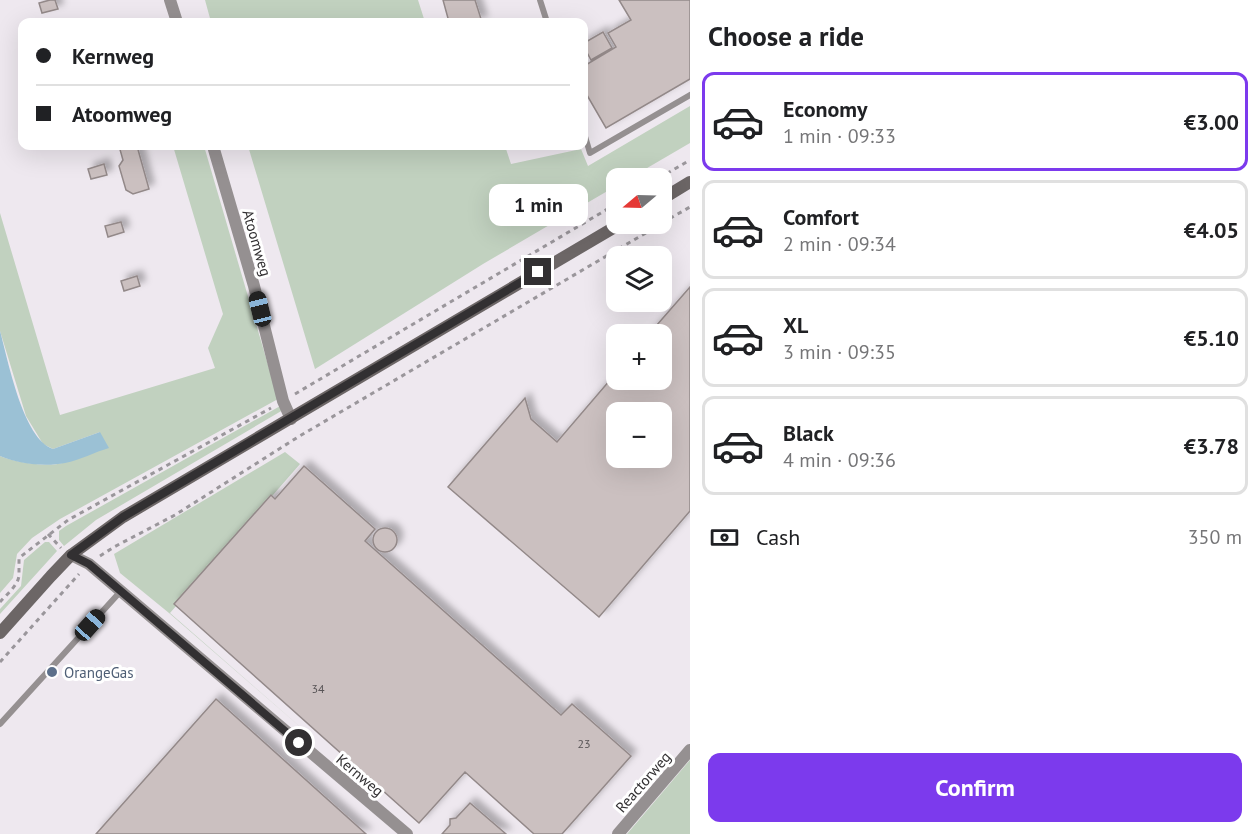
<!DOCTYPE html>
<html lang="en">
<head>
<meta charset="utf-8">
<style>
	body { margin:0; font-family:"PT Sans",sans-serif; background:#f6f6f6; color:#202124; height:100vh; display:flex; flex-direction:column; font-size:22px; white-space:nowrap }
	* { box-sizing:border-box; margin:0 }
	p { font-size:20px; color:#757577 }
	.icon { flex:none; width:33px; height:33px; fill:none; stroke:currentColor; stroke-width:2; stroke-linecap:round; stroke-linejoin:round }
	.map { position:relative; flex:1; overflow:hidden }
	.side { display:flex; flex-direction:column; background:#fff; width:570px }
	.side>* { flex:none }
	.banner { position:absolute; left:18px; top:18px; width:570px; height:132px; border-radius:12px; box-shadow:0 6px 24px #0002; display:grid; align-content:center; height:132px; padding:0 18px; background:#fff }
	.needle { width:39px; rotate:251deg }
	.buttons { position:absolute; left:606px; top:168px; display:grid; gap:12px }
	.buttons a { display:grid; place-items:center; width:66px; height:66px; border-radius:12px; background:#fff; box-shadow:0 6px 24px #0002; font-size:30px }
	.end { position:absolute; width:27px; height:27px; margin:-14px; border:8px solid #323032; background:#fff; box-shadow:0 0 0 3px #fff }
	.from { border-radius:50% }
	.bubble { position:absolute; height:42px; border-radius:12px; background:#fff; box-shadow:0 6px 24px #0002; font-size:20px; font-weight:700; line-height:42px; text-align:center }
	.car { position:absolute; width:18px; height:36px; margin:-18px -9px; border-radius:8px; box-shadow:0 0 4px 2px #0007; background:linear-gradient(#222 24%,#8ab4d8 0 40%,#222 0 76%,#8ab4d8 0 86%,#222 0) }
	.banner b { display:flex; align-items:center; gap:21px; height:57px; font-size:22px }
	.banner b+b { border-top:2px solid #e0e0e0 }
	.banner i { width:15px; height:15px; background:#202124 }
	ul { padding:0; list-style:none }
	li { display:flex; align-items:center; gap:18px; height:99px; margin:0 12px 9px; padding:0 6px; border:3px solid #e0e0e0; border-radius:12px }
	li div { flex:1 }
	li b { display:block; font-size:22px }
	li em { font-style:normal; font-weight:700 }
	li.selected { border-color:#7c3aed }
	li>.icon { width:54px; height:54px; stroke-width:1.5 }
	h2 { padding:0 18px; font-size:27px; line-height:72px }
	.pay { display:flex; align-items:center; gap:15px; height:66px; padding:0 18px; font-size:22px }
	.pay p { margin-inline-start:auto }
	.primary-button { display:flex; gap:12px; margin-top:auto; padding:12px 18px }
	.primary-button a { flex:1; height:69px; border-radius:12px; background:#7c3aed; color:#fff; font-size:24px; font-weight:700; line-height:69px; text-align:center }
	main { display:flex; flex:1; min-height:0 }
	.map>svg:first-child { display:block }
	.green { fill:#c1d1bf }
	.water { fill:#9bc1d5 }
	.building { fill:#cbc0c0; stroke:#938989; stroke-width:1.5; fill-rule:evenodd; filter:url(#shadow) }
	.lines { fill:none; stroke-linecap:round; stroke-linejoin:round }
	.path { stroke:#9a969b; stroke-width:3; stroke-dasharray:4.5 4.5; stroke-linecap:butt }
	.lane { stroke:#959091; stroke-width:6 }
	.street { stroke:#959091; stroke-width:12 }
	.secondary { stroke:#6c6666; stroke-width:12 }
	.route { stroke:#323032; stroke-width:8 }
	.service-dot { fill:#5c6f8a; stroke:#fff; stroke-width:2 }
	.labels { text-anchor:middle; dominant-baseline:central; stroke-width:6; stroke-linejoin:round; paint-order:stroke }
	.number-label { font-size:12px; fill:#585456 }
	.street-label { font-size:15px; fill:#323032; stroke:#fff }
	.service-label { font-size:15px; fill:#4e5e75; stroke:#fff; text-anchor:start }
</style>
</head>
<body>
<main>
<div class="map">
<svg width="690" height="834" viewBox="0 0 690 834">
	<defs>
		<filter id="shadow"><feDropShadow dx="5.5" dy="-5.5" stdDeviation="3" flood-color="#0004"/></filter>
	</defs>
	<rect width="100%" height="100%" fill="#eee8ef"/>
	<path class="green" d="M205 0H418L425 22H211Z
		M690 106V143L630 178H616V186L483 264 315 369 248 146H505L511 164 581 149 588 166Z
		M173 146H204L278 399 60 519 32 538 17 554 13 578 0 593V456C13 462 54 469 67 461 79 454 89 442 100 432L53 449 43 444 26 416 0 331V213L60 415 215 368 208 348 223 314Z
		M282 405 283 410 96 520 64 546 59 540V531L66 526Z
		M285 452 300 464 170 613 321 745 169 613 120 573 114 554Z
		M45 542H49L57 551 0 614V609L21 586 24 560Z
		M690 760V834H627Z"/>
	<path class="water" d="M0 331C8 360 23 439 53 449L100 432 109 448C95 452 80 460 65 463 45 467 19 464 0 456Z"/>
	<path class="building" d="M50 0H55L58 9 42 13 39 3Z
		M443 0H475L482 22H449Z
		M619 0H690V79L606 128 584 90V66L616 47 608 33 631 20Z
		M603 32 612 48 591 60 584 47V43Z
		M119 146H137L149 189 133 194 126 190 119 166 123 160Z
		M104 164 107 175 91 179 88 169Z
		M121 222 124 232 108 237 105 226Z
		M137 276 140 286 124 291 121 281Z
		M690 287V511L599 617 448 487 525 398 531 419 557 442 616 373V380H662V334H649ZM616 412H662V458H616Z
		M304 466 375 529 365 541 561 715 572 704 631 756 562 834H534L465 772 419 823 174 604 271 495 275 499Z
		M373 540a12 12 0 1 1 24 0a12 12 0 1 1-24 0Z
		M216 699 366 834H96Z
		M470 803 506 834H442L450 825V819L456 818Z"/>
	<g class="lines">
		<path class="path" d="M659 178 690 160
			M662 223 690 207
			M295 394 616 204
			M48 534 61 548
			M100 556 114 547 175 515 298 437 661 224
			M0 602C7 594 20 584 19 573 19 567 19 563 19 558L68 520 271 408
			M0 662 79 574"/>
		<path class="lane" d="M540 0 547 22
			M584 133 590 153 690 95
			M0 724 120 592"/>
		<path class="street" d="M170 0 177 22
			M213 146 254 286 283 401 291 419
			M71 555 89 564 407 834
			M618 834 690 750"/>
		<path class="secondary" d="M662 199 690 182
			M0 633 51 576 71 555 123 517 620 224"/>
	</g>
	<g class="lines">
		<path class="route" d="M299 743 89 564 71 555 123 517 538 272"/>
	</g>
	<circle class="service-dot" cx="52" cy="672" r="6"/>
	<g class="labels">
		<g class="number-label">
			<text x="318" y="688">34</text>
			<text x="584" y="743">23</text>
		</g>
		<g class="street-label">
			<text transform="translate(257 243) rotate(74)">Atoomweg</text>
			<text transform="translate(360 775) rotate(40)">Kernweg</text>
			<text transform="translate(643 782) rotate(-49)">Reactorweg</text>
		</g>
		<g class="service-label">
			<text x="64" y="672">OrangeGas</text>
		</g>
	</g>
</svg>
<div class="buttons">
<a><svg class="needle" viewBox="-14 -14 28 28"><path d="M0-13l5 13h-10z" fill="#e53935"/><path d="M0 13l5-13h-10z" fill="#757577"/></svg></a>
<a><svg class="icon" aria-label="layers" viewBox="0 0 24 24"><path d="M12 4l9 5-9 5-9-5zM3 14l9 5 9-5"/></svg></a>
<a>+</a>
<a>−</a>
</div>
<i class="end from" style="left:299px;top:743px"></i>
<i class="end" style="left:538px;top:272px"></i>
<div class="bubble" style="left:489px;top:184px;width:99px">1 min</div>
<i class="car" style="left:260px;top:309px;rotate:346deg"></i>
<i class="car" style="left:90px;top:625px;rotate:42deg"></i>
<div class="banner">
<b><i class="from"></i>Kernweg</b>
<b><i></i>Atoomweg</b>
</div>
</div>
<section class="side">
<h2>Choose a ride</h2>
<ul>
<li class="selected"><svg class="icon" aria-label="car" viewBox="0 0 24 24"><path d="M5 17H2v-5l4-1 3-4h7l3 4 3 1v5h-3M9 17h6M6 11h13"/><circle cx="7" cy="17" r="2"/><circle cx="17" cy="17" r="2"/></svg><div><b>Economy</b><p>1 min · 09:33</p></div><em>€3.00</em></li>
<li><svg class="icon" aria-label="car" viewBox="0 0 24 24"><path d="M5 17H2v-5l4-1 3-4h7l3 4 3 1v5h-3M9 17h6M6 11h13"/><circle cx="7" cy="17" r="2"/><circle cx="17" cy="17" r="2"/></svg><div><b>Comfort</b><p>2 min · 09:34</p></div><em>€4.05</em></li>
<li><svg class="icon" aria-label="car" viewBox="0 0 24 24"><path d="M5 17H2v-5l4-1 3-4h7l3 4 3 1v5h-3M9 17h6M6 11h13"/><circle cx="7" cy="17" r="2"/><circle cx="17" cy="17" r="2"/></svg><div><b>XL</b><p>3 min · 09:35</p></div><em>€5.10</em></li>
<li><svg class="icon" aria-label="car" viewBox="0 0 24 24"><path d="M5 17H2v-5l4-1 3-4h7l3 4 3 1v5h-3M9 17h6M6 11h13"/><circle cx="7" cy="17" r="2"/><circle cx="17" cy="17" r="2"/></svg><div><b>Black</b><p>4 min · 09:36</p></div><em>€3.78</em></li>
</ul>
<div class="pay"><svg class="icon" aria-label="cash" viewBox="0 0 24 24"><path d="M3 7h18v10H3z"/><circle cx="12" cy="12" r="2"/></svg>Cash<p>350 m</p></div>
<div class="primary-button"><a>Confirm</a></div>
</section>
</main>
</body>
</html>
